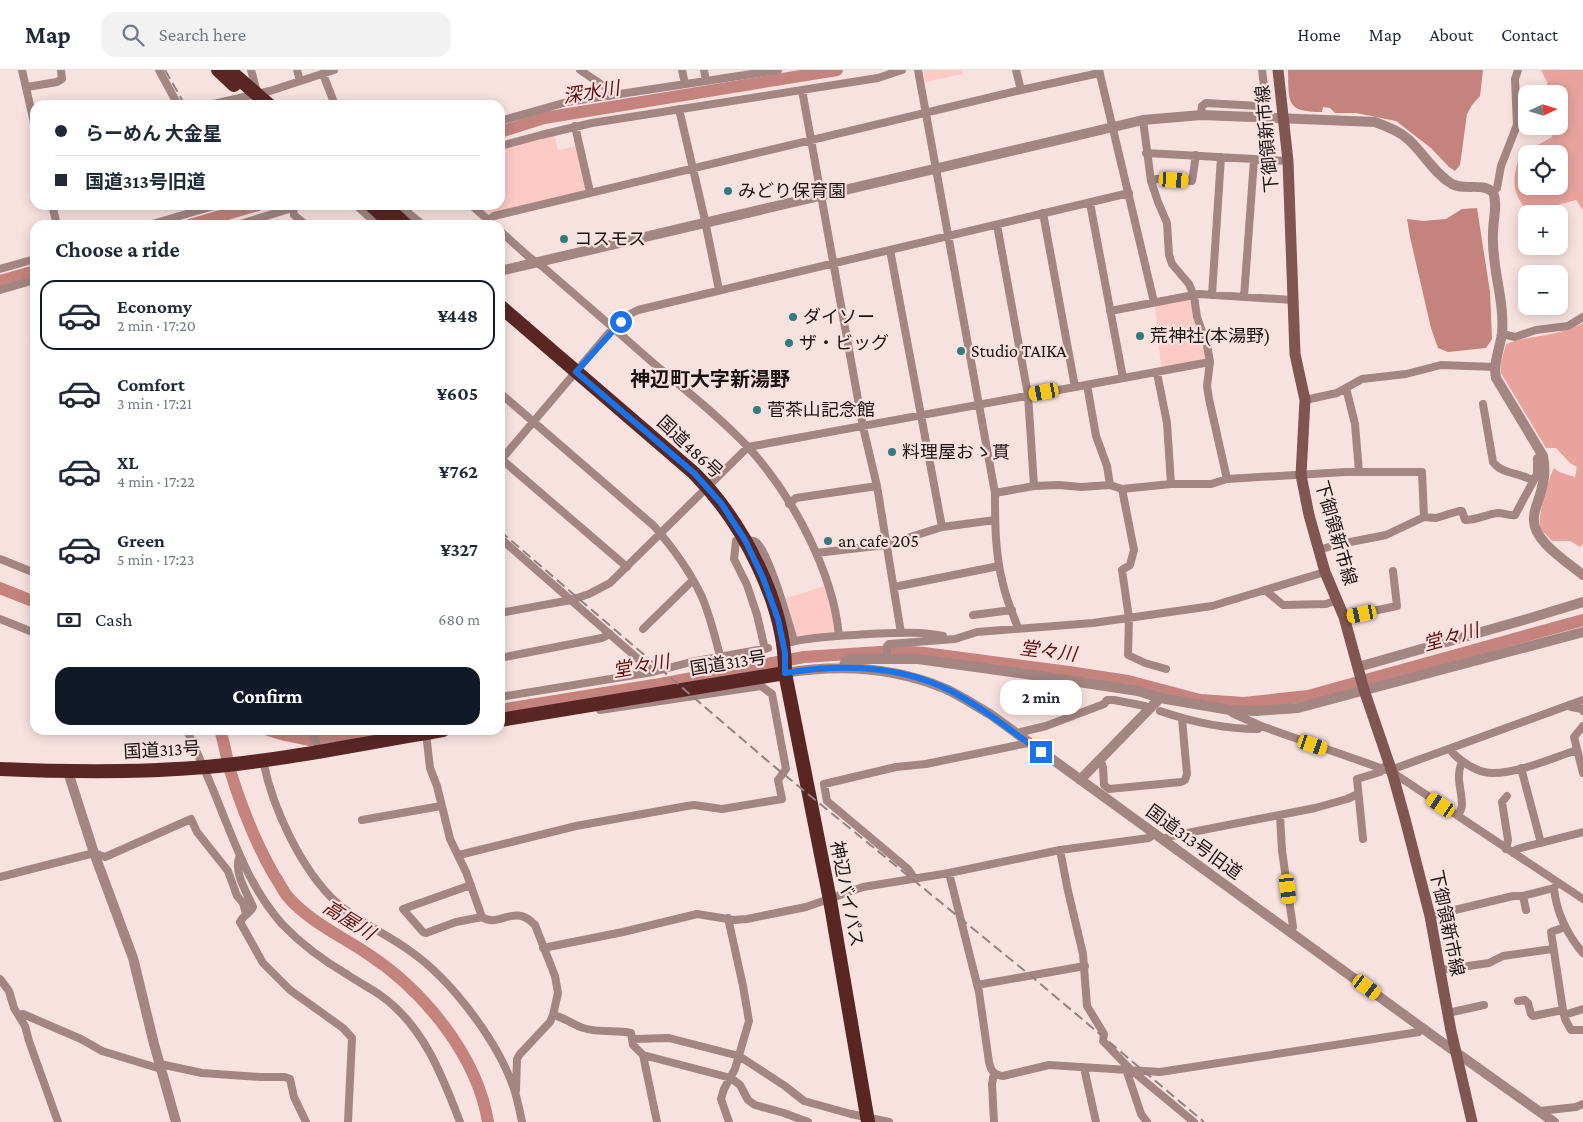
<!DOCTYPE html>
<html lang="en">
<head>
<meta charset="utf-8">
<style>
	body { margin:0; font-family:"Crimson Pro","Noto Sans JP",serif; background:#f2f2f3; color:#1f2937; height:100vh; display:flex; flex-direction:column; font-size:19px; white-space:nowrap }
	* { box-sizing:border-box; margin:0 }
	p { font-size:16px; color:#747a83 }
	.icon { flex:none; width:28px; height:28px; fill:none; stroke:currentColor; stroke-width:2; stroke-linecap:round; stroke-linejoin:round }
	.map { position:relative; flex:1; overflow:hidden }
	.details { position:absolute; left:30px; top:150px; width:475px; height:515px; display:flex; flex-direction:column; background:#fff; border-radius:15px; box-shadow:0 2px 12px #0003 }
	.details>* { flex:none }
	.top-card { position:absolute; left:30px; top:30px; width:475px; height:110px; border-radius:15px; box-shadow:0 2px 12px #0003; display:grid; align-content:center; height:110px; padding:0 25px; background:#fff }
	.needle { width:32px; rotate:86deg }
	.fabs { position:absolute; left:1518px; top:15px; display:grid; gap:10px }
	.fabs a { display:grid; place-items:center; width:50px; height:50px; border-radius:10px; background:#fff; box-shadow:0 2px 12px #0003; font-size:25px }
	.end { position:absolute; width:22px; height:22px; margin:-11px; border:6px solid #1a73e8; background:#fff; box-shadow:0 0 0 2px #fff }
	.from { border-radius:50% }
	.bubble { position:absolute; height:35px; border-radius:15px; background:#fff; box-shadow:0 2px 12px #0003; font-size:16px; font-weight:700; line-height:35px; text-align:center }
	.car { position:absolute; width:15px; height:30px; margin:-15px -8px; border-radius:6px; box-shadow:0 0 4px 1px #0007; background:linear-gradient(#f5c518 24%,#345 0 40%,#f5c518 0 76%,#345 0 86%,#f5c518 0) }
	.top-card b { display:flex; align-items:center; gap:18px; height:48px; font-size:19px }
	.top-card b+b { border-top:1px solid #e0e1e3 }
	.top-card i { width:12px; height:12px; background:#1f2937 }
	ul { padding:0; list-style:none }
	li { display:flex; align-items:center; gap:15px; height:70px; margin:0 10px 8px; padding:0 15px; border:2px solid transparent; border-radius:15px }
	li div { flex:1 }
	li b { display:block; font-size:19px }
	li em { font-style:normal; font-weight:700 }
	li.current { border-color:#111827 }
	li>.icon { width:45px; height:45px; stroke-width:1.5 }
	h2 { padding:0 25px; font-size:22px; line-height:60px }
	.pay { display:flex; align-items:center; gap:12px; height:55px; padding:0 25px; font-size:19px }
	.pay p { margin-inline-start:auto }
	.cta { display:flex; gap:10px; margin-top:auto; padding:10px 25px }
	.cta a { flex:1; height:58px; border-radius:15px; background:#111827; color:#fff; font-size:20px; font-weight:700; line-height:58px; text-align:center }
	header { display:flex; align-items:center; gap:30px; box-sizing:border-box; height:70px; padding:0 25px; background:#fff; border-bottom:1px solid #e0e1e3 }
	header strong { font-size:24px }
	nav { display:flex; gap:28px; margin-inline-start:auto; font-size:18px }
	.search { width:350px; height:45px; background:#f2f2f3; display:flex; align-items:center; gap:12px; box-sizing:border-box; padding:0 18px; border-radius:15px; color:#747a83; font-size:19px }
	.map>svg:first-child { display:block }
	.green { fill:#fdcac5 }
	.forest { fill:#e8a39d; fill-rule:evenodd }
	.water { fill:#c4837d }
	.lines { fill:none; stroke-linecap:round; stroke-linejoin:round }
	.river { stroke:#c4837d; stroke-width:12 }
	.minor { stroke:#a38582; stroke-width:8 }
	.tertiary { stroke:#a38582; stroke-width:10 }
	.secondary { stroke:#7f5652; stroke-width:11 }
	.trunk { stroke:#592624; stroke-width:14 }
	.rail { stroke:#928281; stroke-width:2; stroke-dasharray:10 5; stroke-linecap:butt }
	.route { stroke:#1a73e8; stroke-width:6 }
	.poi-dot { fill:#327b82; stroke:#f8e2e0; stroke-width:2 }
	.labels { text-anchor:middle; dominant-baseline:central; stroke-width:4.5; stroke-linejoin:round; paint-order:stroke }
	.street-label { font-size:18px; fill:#1b1312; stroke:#f8e2e0 }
	.poi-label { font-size:18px; fill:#1b1312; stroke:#f8e2e0; text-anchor:start }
	.water-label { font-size:19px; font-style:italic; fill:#611114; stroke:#f8e2e0 }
	.quarter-label { font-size:20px; font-weight:bold; fill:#1b1312; stroke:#f8e2e0 }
</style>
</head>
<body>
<header>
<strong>Map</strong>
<div class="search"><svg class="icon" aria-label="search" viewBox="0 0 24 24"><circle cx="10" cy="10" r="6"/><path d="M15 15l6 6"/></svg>Search here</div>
<nav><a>Home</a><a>Map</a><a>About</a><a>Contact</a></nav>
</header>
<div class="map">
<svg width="1583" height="1052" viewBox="0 0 1583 1052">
	<rect width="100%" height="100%" fill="#f8e2e0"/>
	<path class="green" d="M924 0H962L963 4 925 12Z
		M554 64 558 80 577 76 586 116 583 121 486 144 475 135H500V80Z
		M1188 230 1192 232C1192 237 1192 243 1193 248 1196 262 1210 275 1204 290L1161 297 1155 236Z
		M825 516 836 558 832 565 800 569 796 566 786 528Z"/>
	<path class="forest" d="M1541 0H1583V140L1576 130 1546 138 1526 139C1510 120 1513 107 1520 85L1552 67 1555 56H1559V24H1547V12ZM1526 84H1559V116H1526Z
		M1583 253V474L1580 477 1570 471H1552C1549 467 1543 463 1541 459 1536 446 1548 410 1554 398L1559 402 1575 407 1577 397 1570 393 1556 378H1546L1501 303V292L1506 274C1531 265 1560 266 1583 253Z"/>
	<path class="water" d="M1288 0H1483L1480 26 1472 35 1467 44 1460 95 1455 101 1449 97 1431 78 1396 51 1356 43H1335L1330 38 1323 37 1322 42C1285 42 1289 32 1288 0Z
		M1477 138 1490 222 1492 269 1486 278 1448 282 1438 278 1431 258 1410 167 1407 149 1423 151 1446 149 1462 139Z"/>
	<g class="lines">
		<path class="river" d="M500 62 544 48 837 0
			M190 155 258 135
			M0 211 35 201
			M0 518 35 532
			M500 640 660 614 804 587 895 581 924 583 1069 602 1128 611 1200 630 1244 633 1308 626 1583 550
			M220 660C224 672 226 684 229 697 240 733 255 772 274 805 279 812 283 821 288 827 310 852 341 866 368 884 423 920 477 985 488 1052
			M268 660 285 665 309 670 379 660"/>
		<path class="minor" d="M22 0 35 57
			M159 0 178 35
			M251 0 257 22
			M297 0 300 11
			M580 0 608 19 609 26
			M682 0 685 14
			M704 0 706 11
			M918 0 995 423C995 453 995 484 1003 514 1006 529 1013 544 1018 558
			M1016 0 1021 20
			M1099 0 1154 232
			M323 4 335 35
			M27 17 57 12 62 9 61 0
			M802 20 863 357 877 416 901 563
			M209 35 270 21 334 0
			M679 39 704 146 719 220
			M1201 45 1202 36 1206 33 1259 36 1266 31 1262 0
			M1143 50 1151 111 1158 132 1167 153 1169 185 1172 194 1189 214 1194 226 1197 247 1207 275 1210 292 1207 316 1209 329 1227 409
			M500 51 567 32 778 0
			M575 56 590 122
			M500 76 541 65 592 53 878 8 902 0
			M1146 83 1288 91
			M1151 111 1156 109 1192 111 1196 85
			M1493 122 1497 118 1501 96 1517 55 1515 9 1518 0
			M1090 133 1123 308
			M52 135 57 155
			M356 135 378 155
			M399 135 423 155
			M471 135 494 155
			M293 138 294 145 306 155
			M488 150 494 146 1021 20 1099 3
			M149 155 217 135
			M237 155 302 135
			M997 155 1028 325 1034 416
			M500 161 529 187 543 197C580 229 616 260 652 292 684 319 719 346 748 377 792 425 833 501 839 566
			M890 180 942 457
			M0 199 35 189
			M0 220 35 210
			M1212 225 1221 87
			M1244 227 1254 90
			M1110 241 1199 224 1292 230
			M1502 264 1515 267 1536 260 1568 256 1583 247
			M1157 303 1167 353 1171 414
			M1087 315 1096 366 1107 396 1110 415
			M1075 317 1210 292
			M1346 318 1355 354 1359 402
			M500 323 654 456C673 478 690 501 702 527 710 546 715 566 720 586
			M1305 330 1337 323 1362 309 1406 304 1441 295 1495 297
			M1483 334 1493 392C1502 405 1521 402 1533 411
			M500 388 627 497
			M500 391 613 258 628 245 638 240 1129 123
			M1122 419 1134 480 1130 495 1122 500 1129 548 1128 585 1145 593 1166 599
			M995 423 1034 416 1059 415 1081 417 1110 415 1122 419 1171 414H1211L1227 409 1346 402H1422L1424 447 1386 465 1335 475 1319 480
			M789 434 796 428 877 416
			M1424 447 1436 448 1459 441H1462L1465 450C1477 450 1487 444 1498 443 1505 443 1508 446 1515 445L1537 404V388L1543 386
			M500 468 653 602
			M745 470C749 470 753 470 756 472 769 481 789 554 794 571
			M736 471 734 489 747 515 757 545 765 579
			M816 483 885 475 942 457 995 450
			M0 489 35 503
			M894 517 999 496
			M1265 520 1283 535 1326 534 1337 530
			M500 543 571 530 589 524 610 513 748 377 1075 317 1043 143
			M973 545 1012 540
			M1344 547 1397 536 1393 501
			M0 549 35 563
			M643 559 693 510
			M791 572C816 566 843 566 869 564 894 563 919 561 943 566
			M500 588 602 568 610 564
			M887 588V576L889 574 955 569 977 562 1093 553 1212 536 1325 502
			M500 627 653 602 691 592 768 578
			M1569 635 1571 637 1582 639 1583 641
			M1230 640 1232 643 1261 656 1392 702 1583 829
			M1160 641C1192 652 1225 659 1258 659L1261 656
			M1583 656 1574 667 1583 703
			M187 660C198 685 210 711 220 737 237 779 251 819 282 854 301 874 324 891 348 905 358 912 370 918 380 925 423 955 442 1005 460 1052
			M310 660 320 680
			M426 663 430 698 437 716 450 769 466 802 482 847C499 859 514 832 535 855L555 906 558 923 553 945 550 952 520 984 517 989 516 1020
			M1019 666 1021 662 1046 656 1104 634 1107 630H1114L1145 636
			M1450 679C1457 690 1479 704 1493 703 1519 703 1552 688 1577 680
			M263 690C272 737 301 800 337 833 358 852 387 864 410 881 452 910 500 974 515 1022 518 1032 520 1042 522 1052
			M1100 690 1103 697 1104 715 1109 719 1181 712 1185 710 1187 704 1182 649
			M1521 698 1541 773
			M1392 702 1396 698 1583 630
			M1280 745 1282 781 1293 857 1290 861
			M1458 746C1459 743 1462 739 1462 735 1462 720 1455 707 1462 692
			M362 750 441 736
			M1162 769 1172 766 1315 738 1347 729 1358 724
			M1363 769 1357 709 1380 702 1384 697
			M1506 779 1508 770 1502 732 1507 726
			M1060 780 1068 821 1083 884 1087 936 1104 964 1103 971 1130 999 1194 1052
			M1513 783 1517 779 1583 762
			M459 785 576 756 687 736 694 735 722 739 782 729 778 710 786 699 772 624 761 616 600 640
			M239 788C234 803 247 823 253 837 251 843 243 845 240 852L263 893 290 920 343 958 352 968 348 1052
			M949 803 979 922 989 992C991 1001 994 1005 1003 1006L1049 995 1160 1002 1419 962 1424 958
			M0 807 94 783 105 787 191 749 197 762 228 801 237 826 243 833 246 844
			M914 808 908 799 827 731 824 714 896 697 926 694 1028 673
			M471 815 403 839 423 862 426 863 456 852 482 847
			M1554 818C1556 842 1568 866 1583 883
			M1523 826 1526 840
			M1430 846 1513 826H1523L1554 818 1558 813
			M728 848 743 916 749 951 735 999 724 1019 721 1029 729 1052
			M1565 857 1551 862 1563 940 1565 949 1571 960H1583
			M543 878 623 862 697 844 734 850 747 849 806 837 863 817 949 803 1060 780 1149 768 1154 764
			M1440 900 1489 893 1503 886 1552 879
			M0 909 9 921 14 938 25 956 29 971 58 1052
			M977 915 1085 896
			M1518 931 1525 930 1528 933 1531 944 1533 946 1563 940
			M1448 943 1484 935
			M19 945 23 944 81 969 102 981 161 999
			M553 945C564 947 573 955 583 958 599 963 616 960 631 963L633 975 643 985 657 1052
			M1564 945 1583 939
			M633 969 669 968 739 986 785 1016 804 1031 851 1044 889 1052
			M643 985 731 1008 740 1015 748 1030 755 1035 784 1043 808 1052
			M160 994 202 1003 261 1007H285L290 1009 294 1027 306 1052
			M1084 998 1096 1052
			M1126 999 1141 1044 1147 1052
			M994 1003 992 1014 994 1052
			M1540 1041 1576 1037 1583 1034"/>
		<path class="tertiary" d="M500 201 1143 50 1201 45 1375 52C1388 57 1399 61 1409 70 1424 84 1435 104 1452 114 1465 121 1481 112 1493 122 1498 135 1493 149 1493 163 1491 197 1505 230 1502 263 1500 279 1493 292 1496 308L1543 386C1546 401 1544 413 1539 428 1537 434 1534 441 1534 447 1531 470 1567 492 1583 505
			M843 597 846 591 850 589H918L1026 604 1138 621 1160 628 1230 640 1256 641 1298 638 1583 562
			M1358 597 1527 549 1583 532
			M785 603C840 594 894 597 946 619 961 626 976 636 990 644L1436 968 1554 1052
			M68 702 94 783 133 888 154 974 176 1052
			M1080 710 1160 628"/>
		<path class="secondary" d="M1278 0 1288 91 1295 284 1305 330 1301 405 1309 445 1325 502 1344 547 1364 620 1392 702 1405 749 1430 846 1451 961 1472 1052"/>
		<path class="trunk" d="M218 0 234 15
			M229 0 269 35
			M371 135 387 150
			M384 135 406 155
			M500 236 694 403C742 451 786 534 785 603L830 830 868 1052
			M500 650 785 603
			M0 699C69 702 137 703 206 697 285 690 364 673 443 660"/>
		<path class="rail" d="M165 0 185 35
			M240 135 252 155
			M500 461 770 693 1031 906 1204 1052"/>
	</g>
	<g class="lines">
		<path class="route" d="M621 252 576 302 694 403 721 433 745 470 763 508 778 549 785 583V603C839 594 899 595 949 620 982 637 1011 661 1041 682"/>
	</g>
	<g class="poi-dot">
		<circle cx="728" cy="121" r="5"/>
		<circle cx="564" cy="169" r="5"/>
		<circle cx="793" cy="247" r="5"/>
		<circle cx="1140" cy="266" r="5"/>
		<circle cx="789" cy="273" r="5"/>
		<circle cx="961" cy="281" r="5"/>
		<circle cx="757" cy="340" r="5"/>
		<circle cx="892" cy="382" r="5"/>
		<circle cx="828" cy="471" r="5"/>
	</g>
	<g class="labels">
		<g class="street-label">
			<text transform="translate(1267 69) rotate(-95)">下御領新市線</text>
			<text transform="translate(690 377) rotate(43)">国道486号</text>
			<text transform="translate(1336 463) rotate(74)">下御領新市線</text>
			<text transform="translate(728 593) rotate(-9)">国道313号</text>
			<text transform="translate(162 680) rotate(-3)">国道313号</text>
			<text transform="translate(1194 772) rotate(36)">国道313号旧道</text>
			<text transform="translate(847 824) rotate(79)">神辺バイパス</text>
			<text transform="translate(1447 853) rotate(78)">下御領新市線</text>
		</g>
		<g class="poi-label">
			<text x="738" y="121">みどり保育園</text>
			<text x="574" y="169">コスモス</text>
			<text x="803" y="247">ダイソー</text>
			<text x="1150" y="266">荒神社(本湯野)</text>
			<text x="799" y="273">ザ・ビッグ</text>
			<text x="971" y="281">Studio TAIKA</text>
			<text x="767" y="340">菅茶山記念館</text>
			<text x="902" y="382">料理屋おゝ貫</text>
			<text x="838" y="471">an cafe 205</text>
		</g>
		<g class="water-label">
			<text transform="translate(591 22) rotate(-9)">深水川</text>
			<text transform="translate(1451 567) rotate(-15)">堂々川</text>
			<text transform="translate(1048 581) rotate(7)">堂々川</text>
			<text transform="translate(641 596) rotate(-10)">堂々川</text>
			<text transform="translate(349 850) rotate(32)">高屋川</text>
		</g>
		<g class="quarter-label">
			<text x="710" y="309">神辺町大字新湯野</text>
		</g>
	</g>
</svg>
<div class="fabs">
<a><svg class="needle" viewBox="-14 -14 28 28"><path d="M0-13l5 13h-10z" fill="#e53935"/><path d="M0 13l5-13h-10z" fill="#747a83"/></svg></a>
<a><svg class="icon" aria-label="locate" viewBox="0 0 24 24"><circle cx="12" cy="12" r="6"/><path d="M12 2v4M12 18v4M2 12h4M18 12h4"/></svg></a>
<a>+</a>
<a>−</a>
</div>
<i class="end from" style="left:621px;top:252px"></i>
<i class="end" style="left:1041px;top:682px"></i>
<div class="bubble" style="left:1000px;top:610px;width:82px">2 min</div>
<i class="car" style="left:1174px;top:110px;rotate:93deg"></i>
<i class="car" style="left:1044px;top:322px;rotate:260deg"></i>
<i class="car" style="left:1362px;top:544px;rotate:258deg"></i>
<i class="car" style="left:1313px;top:675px;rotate:109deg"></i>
<i class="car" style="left:1441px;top:735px;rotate:304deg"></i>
<i class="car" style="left:1288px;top:819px;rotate:173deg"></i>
<i class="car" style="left:1367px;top:917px;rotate:126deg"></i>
<div class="top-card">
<b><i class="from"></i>らーめん 大金星</b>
<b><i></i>国道313号旧道</b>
</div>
<section class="details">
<h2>Choose a ride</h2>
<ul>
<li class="current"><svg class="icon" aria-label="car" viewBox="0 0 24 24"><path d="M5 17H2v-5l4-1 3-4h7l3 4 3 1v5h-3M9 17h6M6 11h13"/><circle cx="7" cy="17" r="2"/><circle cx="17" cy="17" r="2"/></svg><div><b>Economy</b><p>2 min · 17:20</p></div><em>¥448</em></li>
<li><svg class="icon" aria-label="car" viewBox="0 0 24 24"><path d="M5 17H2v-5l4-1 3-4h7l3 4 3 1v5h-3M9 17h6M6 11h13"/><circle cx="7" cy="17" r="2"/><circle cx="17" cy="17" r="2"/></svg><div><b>Comfort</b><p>3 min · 17:21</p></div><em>¥605</em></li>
<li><svg class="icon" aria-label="car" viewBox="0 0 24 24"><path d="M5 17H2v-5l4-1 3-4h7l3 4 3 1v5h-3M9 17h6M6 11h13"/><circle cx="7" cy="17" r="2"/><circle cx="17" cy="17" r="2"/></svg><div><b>XL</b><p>4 min · 17:22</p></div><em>¥762</em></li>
<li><svg class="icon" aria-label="car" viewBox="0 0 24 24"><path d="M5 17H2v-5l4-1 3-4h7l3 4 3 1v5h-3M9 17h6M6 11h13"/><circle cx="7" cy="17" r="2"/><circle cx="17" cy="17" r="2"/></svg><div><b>Green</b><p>5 min · 17:23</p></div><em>¥327</em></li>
</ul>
<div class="pay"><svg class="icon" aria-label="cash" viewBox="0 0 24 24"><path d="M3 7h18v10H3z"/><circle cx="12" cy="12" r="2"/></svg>Cash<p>680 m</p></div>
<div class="cta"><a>Confirm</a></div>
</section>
</div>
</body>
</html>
